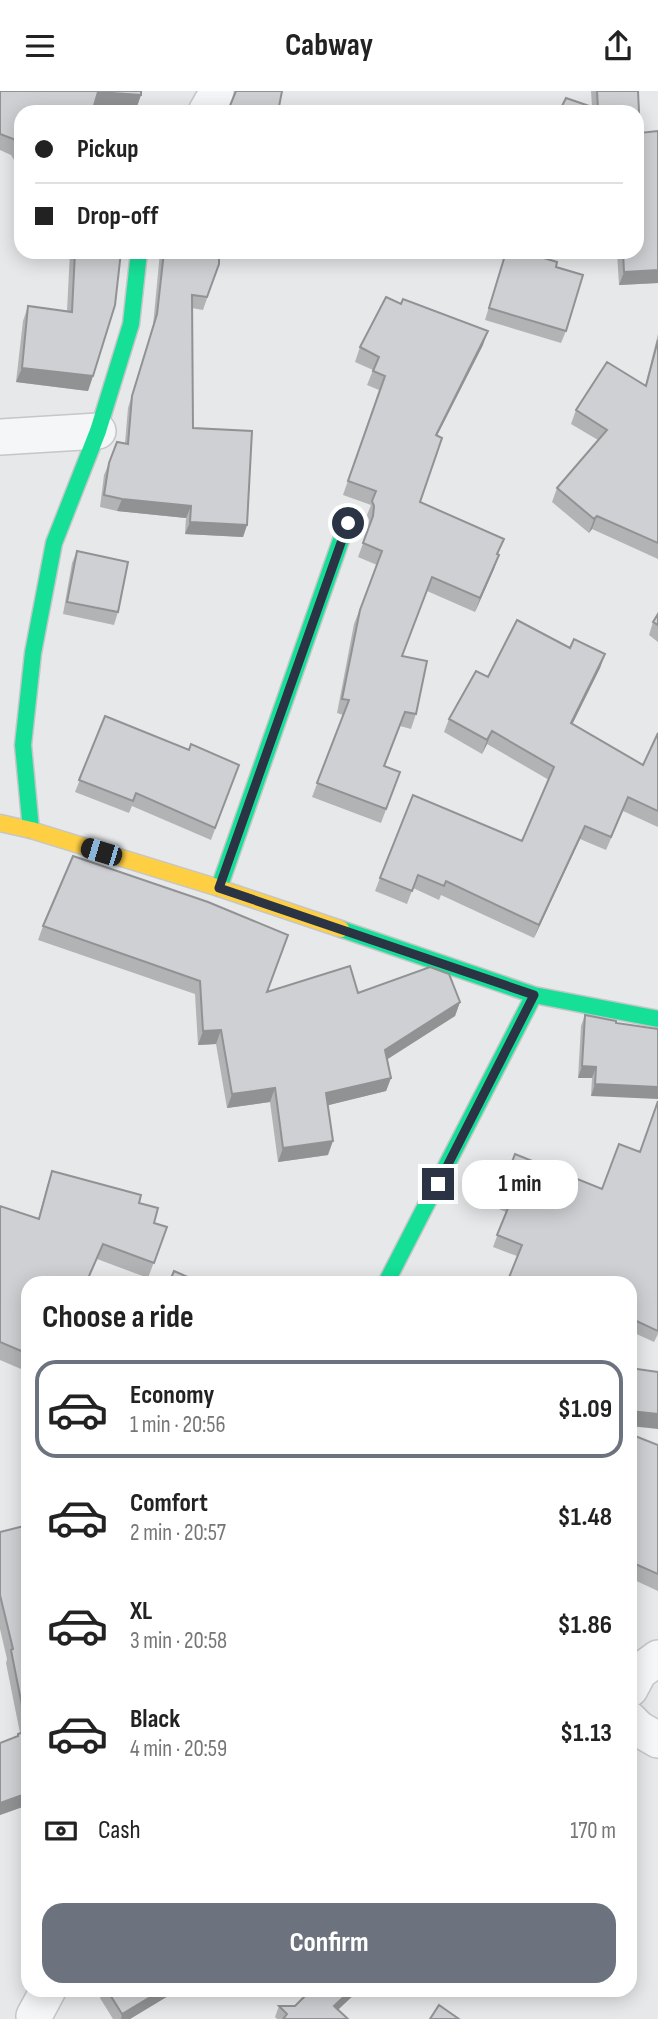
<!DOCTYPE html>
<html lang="en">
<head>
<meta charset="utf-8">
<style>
	body { margin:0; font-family:"Sofia Sans Condensed",sans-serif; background:#f6f6f6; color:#222; height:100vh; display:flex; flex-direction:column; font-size:26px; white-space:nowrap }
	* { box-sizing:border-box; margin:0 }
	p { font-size:23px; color:#767676 }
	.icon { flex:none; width:38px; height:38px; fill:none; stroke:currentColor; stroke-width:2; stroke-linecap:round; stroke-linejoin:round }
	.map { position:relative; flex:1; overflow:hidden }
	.details { position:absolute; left:21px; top:1185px; width:616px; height:721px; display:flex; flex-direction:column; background:#fff; border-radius:21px; box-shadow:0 4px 18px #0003 }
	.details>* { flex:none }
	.banner { position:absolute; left:14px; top:14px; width:630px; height:154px; border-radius:21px; box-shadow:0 4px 18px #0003; display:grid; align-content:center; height:154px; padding:0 21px; background:#fff }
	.end { position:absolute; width:32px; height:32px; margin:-16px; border:9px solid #2b3445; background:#fff; box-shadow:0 0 0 4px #fff }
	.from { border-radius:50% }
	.bubble { position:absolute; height:49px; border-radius:21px; background:#fff; box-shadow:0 4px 18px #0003; font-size:23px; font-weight:700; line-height:49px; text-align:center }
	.car { position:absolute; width:21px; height:42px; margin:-21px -10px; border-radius:9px; box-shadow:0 0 5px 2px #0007; background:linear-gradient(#222 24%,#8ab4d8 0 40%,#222 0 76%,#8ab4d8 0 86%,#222 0) }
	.banner b { display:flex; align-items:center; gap:24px; height:66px; font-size:26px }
	.banner b+b { border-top:2px solid #e0e0e0 }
	.banner i { width:18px; height:18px; background:#222 }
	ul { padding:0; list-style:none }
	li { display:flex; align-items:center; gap:21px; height:98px; margin:0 14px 10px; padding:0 7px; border:4px solid transparent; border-radius:21px }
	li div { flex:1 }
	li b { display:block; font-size:26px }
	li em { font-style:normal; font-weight:700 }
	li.current { border-color:#6c737f }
	li>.icon { width:63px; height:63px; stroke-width:1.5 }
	h2 { padding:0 21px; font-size:32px; line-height:84px }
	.pay { display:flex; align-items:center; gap:18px; height:77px; padding:0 21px; font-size:26px }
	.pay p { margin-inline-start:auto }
	.primary-button { display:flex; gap:14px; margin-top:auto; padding:14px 21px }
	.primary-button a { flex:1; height:80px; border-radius:21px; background:#6c737f; color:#fff; font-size:28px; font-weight:700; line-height:80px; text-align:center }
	header { display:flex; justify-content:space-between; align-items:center; height:91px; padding:0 21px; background:#fff; font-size:32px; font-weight:700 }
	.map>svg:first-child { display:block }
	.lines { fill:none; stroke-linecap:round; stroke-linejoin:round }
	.street-casing { stroke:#c4c6c8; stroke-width:38 }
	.fast-casing { stroke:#c4c6c8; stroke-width:19 }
	.slow-casing { stroke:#c4c6c8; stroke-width:19 }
	.street { stroke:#f5f6f7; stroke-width:35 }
	.fast { stroke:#16e098; stroke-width:16 }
	.slow { stroke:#ffcf43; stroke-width:16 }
	.wall { fill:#b1b3b5 }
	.shaded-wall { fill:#909294 }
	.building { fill:#ced0d3; stroke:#909294; stroke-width:2 }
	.route { stroke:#2b3445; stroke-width:9 }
</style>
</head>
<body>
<header><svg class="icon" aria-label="menu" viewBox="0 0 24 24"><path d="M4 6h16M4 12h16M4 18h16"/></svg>Cabway<svg class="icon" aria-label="share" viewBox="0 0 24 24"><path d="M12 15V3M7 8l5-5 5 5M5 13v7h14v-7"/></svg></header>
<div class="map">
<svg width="658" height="1928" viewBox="0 0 658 1928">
	<rect width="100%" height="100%" fill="#e6e8ea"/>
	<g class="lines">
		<g class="street-casing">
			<path id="street" d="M206 21 214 7 216 0
				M0 346 98 340
				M630 1598 639 1581 658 1567
				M630 1629 639 1638 658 1649
				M35 1928 34 1925 48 1899"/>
		</g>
		<g class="fast-casing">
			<path id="fast" d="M31 739 23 654 33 562 54 452 98 340 131 233 139 161
				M219 797 347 432
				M341 838 534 904 658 928
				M386 1192 534 904"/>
		</g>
		<g class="slow-casing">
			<path id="slow" d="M0 732 31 739 219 797 341 838"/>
		</g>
		<use href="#street" class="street"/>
		<use href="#fast" class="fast"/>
		<use href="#slow" class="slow"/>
	</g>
	<path class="wall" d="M0 0 141 4 136 18 93 16 21 21V80L11 64 0 59Z
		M591 0H638L640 42 658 192 619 194 617 161H637V21H559L592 16Z
		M21 91V104L17 102Z
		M70 161H121L93 285 88 300 16 291 23 230 28 215 67 220Z
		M160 161H219V173L203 219 192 217 193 337 247 434 243 446 185 443 186 427 117 420 100 416 104 384 109 372 125 352 128 317 153 235Z
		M506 161 556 176 566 240 561 252 485 229Z
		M658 243V468L592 438 589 442 552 411 557 397 598 349 571 333 576 319 645 295Z
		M483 254 437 345 420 411 499 464 494 478 475 521 427 500 402 565 416 623 411 638 400 635 385 675 400 681 381 732 312 706 343 624 337 622 354 533 377 474 358 466 368 439 369 429 367 424 371 414 343 404 379 299 367 294 373 279 355 271 360 256Z
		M77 460 118 521 114 534 63 523 72 472Z
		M658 523V551L649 544 653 531Z
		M570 557 605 563 600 577 572 633 643 674 658 642V736L623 720 606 759 580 748 534 847 441 804 439 809 413 797 407 813 375 800 380 787 522 750 549 689 487 653 482 663 444 641 449 628 488 586Z
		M105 625 189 659 239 674 211 749 132 715 129 722 75 701Z
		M43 835 267 901 358 902 460 911 455 925 387 968 391 987 386 1000 328 1014V1064L278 1071 270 1011 227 1017 216 953 198 954 195 903 38 849Z
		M585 924 616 932 658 938 591 1005 592 987H578L581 935Z
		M658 1010V1243L654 1251 630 1240V1192H507L517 1165 493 1156 506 1121 494 1116 499 1105 602 1098 640 1061Z
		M52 1080 139 1112 154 1132 167 1136 148 1187 97 1168 28 1192V1281L0 1269V1115L38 1128 47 1095Z
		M630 1343 658 1354V1500L630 1487Z
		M28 1434V1714L0 1724 17 1646 18 1643 20 1642 6 1572 7 1568 0 1538V1441Z
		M103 1899H178L130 1928H113L100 1907Z
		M311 1899H359L338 1919 348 1928H277L275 1926 279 1915H295Z"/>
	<path class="shaded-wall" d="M98 1 141 4 136 18 93 16Z
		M658 179V192L619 194 624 181Z
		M488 240 483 254 430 358 436 344Z
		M22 277 93 285 88 300 16 291Z
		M122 408 191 415 186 427 117 420Z
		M597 425 592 438 589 442 594 428Z
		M190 431 247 434 243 446 185 443Z
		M499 464 494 478 475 521 480 507Z
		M605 563 600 577 566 646 571 632Z
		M492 640 487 653 482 663 487 649Z
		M585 735 580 748 534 847 539 834Z
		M460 911 455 925 380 973 385 959Z
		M221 939 216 953 198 954 203 940Z
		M582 975 596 976 592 987H578Z
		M391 987 386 1000 321 1016 326 1002Z
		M595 993 658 996V1008L591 1005Z
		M275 997 270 1011 227 1017 232 1003Z
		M333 1050 328 1064 278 1071 283 1057Z
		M630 1320 658 1323V1338L630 1335Z
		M28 1702V1714L0 1724V1712Z
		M162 1899H178L130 1928H121L122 1923Z
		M351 1899H359L330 1926 334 1915Z"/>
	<path class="building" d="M0 0H141V4L98 1 92 21H21V57L16 49 0 43Z
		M236 0H282L278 21H228L229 17Z
		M597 0H638L640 42 658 40V179L624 181 623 161H637V21H559L566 7 598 18Z
		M75 161H121L115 214 93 285 22 277 28 215 72 221Z
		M164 161H219V173L207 206 192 204 193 337 252 340 247 434 190 431 191 415 122 408 104 404 109 372 117 351 128 353 132 305 157 223Z
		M506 161H524L557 171 556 176 583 184 566 240 489 217Z
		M386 206 401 213 403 208 488 240 436 344 442 347 420 411 504 448 497 463 499 464 480 507 432 486 402 565 427 570 416 623 405 621 384 675 400 681 386 718 317 692 349 609 342 608 360 519 382 460 363 452 373 425 374 415 372 410 376 400 348 390 385 285 373 280 379 266 360 256Z
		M658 249V452L597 425 594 428 557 397 607 339 576 319 607 271 646 295Z
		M77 460 128 471 118 521 67 511Z
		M658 523V534L653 531Z
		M517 529 570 557 574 548 605 563 571 632 643 674 658 642V720L628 706 611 746 585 735 539 834 446 790 444 795 418 784 412 800 380 787 413 704 522 750 554 676 492 640 487 649 449 628 476 580 488 586Z
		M105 625 189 659 191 653 239 674 215 737 136 702 133 710 79 689Z
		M73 765 208 811 288 844 267 901 350 875 358 902 430 876 449 883 460 911 385 959 391 987 326 1002 333 1050 283 1057 275 997 232 1003 221 939 203 940 200 890 43 835Z
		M585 924 616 930V932L658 938V996L595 993 596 976 582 975Z
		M658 1010V1240L630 1227V1192H514L508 1189 522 1154 497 1144 511 1110 499 1105 515 1063 602 1098 619 1053 640 1061Z
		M52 1080 141 1104 139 1112 158 1117 154 1132 167 1136 154 1172 103 1153 86 1192H28V1263L0 1251V1115L39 1128Z
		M174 1180 201 1192H169Z
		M630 1277 658 1281V1323L630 1320Z
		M630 1343 658 1354V1483L633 1472 630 1484Z
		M28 1434V1702L0 1712V1652L18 1645V1643L27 1640 11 1559 13 1558 0 1504V1441Z
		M107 1899H162L122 1923Z
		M311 1899H351L334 1915 348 1928H283L287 1923 279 1915H295Z
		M439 1914 459 1928H430Z"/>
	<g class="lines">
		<path class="route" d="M348 432 219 797 534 904 438 1093"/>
	</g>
</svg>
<i class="end from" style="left:348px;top:432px"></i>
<i class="end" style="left:438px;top:1093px"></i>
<div class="bubble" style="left:462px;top:1069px;width:116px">1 min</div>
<i class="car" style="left:101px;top:761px;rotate:287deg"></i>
<div class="banner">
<b><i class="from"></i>Pickup</b>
<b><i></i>Drop-off</b>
</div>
<section class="details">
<h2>Choose a ride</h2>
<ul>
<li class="current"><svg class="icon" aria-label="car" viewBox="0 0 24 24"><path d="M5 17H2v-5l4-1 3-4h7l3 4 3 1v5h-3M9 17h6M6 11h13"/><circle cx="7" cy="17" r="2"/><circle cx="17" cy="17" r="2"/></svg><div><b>Economy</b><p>1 min · 20:56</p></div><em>$1.09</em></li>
<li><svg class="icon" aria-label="car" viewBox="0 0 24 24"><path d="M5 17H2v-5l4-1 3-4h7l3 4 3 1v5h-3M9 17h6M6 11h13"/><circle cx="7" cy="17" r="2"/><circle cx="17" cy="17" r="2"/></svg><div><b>Comfort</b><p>2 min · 20:57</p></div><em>$1.48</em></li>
<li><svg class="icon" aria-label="car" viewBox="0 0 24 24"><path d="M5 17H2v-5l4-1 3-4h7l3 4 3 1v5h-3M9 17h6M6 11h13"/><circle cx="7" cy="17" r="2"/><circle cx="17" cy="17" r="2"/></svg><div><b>XL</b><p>3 min · 20:58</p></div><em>$1.86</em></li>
<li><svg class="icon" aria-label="car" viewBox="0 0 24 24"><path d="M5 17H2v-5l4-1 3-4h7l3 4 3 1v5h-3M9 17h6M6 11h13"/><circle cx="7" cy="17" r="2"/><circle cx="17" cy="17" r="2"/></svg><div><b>Black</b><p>4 min · 20:59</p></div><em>$1.13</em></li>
</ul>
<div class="pay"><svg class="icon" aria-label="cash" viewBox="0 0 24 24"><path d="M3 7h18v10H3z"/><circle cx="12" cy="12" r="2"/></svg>Cash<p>170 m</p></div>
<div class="primary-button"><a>Confirm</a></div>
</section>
</div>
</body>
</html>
